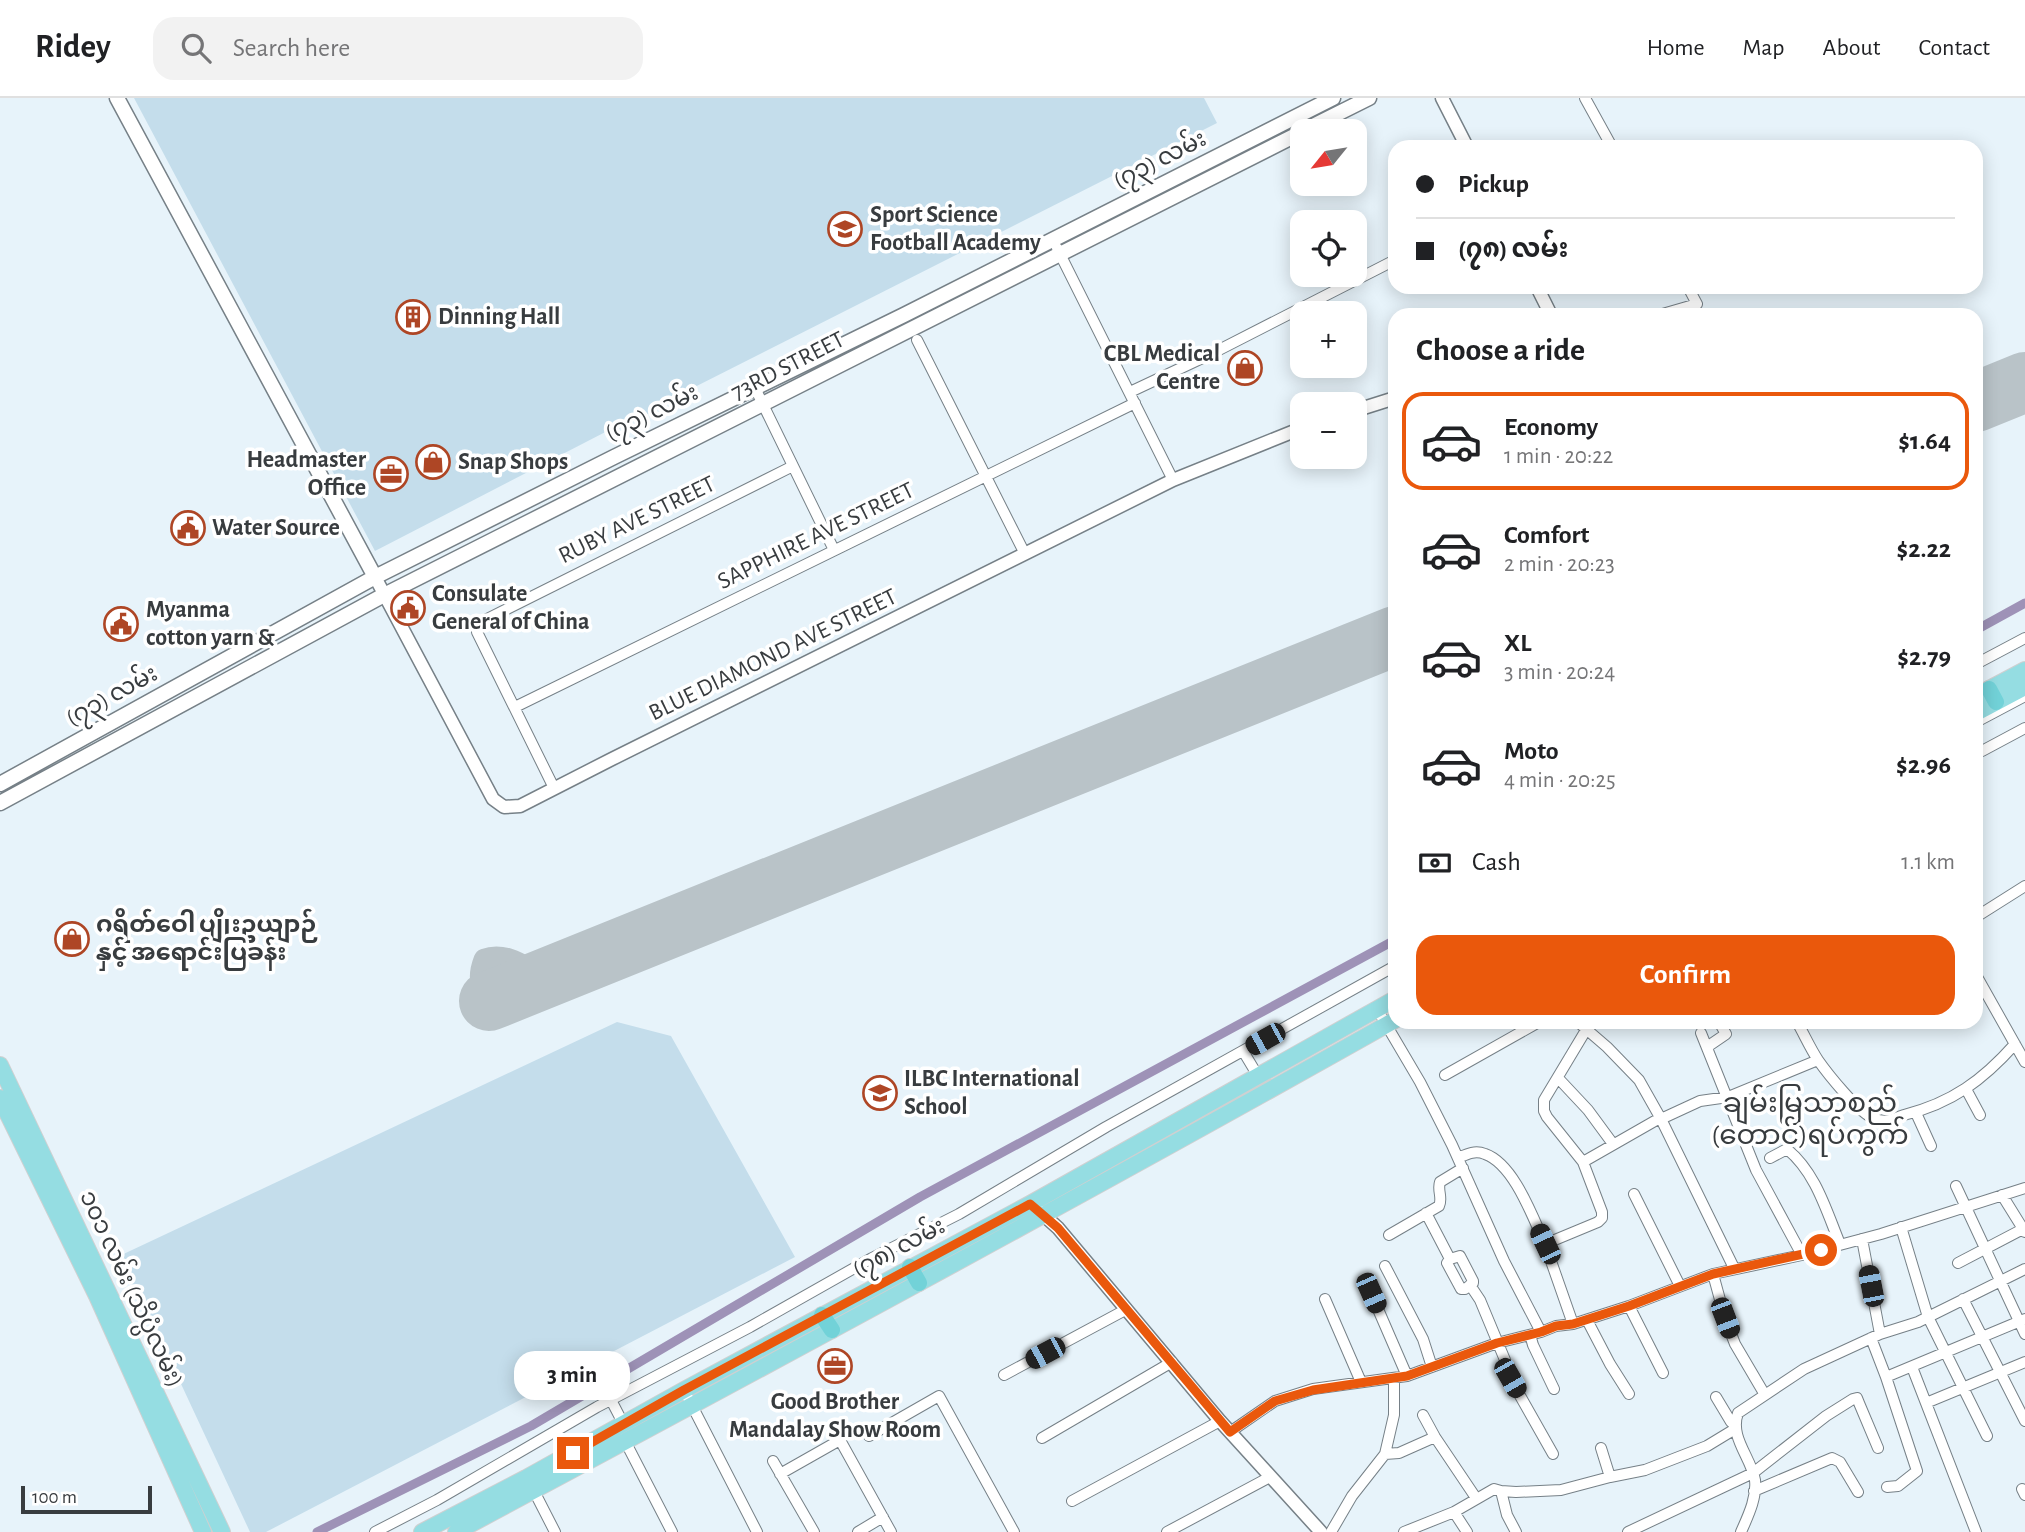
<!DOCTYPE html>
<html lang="en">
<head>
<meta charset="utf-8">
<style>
	body { margin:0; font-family:"Alegreya Sans","Noto Sans Myanmar",sans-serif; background:#f2f2f2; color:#202124; height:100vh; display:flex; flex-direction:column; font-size:26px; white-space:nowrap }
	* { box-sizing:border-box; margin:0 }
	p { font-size:23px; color:#757577 }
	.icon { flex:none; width:38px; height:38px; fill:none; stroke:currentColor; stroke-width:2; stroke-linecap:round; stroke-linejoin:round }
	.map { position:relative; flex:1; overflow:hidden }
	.sheet { position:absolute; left:1388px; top:210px; width:595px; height:721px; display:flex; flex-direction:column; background:#fff; border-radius:21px; box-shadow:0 4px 18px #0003 }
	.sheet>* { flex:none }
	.top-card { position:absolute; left:1388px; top:42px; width:595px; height:154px; border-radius:21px; box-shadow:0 4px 18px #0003; display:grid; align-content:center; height:154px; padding:0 28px; background:#fff }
	.needle { width:46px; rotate:240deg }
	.tools { position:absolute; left:1290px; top:21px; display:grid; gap:14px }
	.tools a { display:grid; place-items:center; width:77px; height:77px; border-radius:14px; background:#fff; box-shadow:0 4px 18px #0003; font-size:35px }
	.scale { position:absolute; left:21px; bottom:18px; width:131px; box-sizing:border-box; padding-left:7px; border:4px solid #383c3f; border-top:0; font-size:19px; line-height:24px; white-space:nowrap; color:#383c3f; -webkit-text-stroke:5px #fff; paint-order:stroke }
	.end { position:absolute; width:32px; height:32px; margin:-16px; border:9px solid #ea580c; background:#fff; box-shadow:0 0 0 4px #fff }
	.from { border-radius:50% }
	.bubble { position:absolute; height:49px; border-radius:21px; background:#fff; box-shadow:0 4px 18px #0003; font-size:23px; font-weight:700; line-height:49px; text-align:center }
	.car { position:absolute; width:21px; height:42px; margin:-21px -10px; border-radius:9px; box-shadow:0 0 5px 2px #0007; background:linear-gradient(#222 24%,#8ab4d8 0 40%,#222 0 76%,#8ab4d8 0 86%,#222 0) }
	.top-card b { display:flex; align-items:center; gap:24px; height:66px; font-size:26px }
	.top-card b+b { border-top:2px solid #e0e0e0 }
	.top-card i { width:18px; height:18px; background:#202124 }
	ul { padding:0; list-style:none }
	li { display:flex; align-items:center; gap:21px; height:98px; margin:0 14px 10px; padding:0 14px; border:4px solid transparent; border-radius:21px }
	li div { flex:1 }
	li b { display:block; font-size:26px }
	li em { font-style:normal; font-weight:700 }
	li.selected { border-color:#ea580c }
	li>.icon { width:63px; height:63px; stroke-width:1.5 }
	h2 { padding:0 28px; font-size:32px; line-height:84px }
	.pay { display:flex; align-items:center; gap:18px; height:77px; padding:0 28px; font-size:26px }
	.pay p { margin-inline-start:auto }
	.primary-button { display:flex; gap:14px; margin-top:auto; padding:14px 28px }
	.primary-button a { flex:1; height:80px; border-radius:21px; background:#ea580c; color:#fff; font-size:28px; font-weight:700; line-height:80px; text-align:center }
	header { display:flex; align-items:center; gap:42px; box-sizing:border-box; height:98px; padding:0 35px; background:#fff; border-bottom:2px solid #e0e0e0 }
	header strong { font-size:33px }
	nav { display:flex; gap:38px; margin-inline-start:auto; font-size:24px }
	.search { width:490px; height:63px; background:#f2f2f2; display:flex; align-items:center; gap:18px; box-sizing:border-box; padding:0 24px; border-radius:21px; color:#757577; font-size:26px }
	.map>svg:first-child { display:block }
	.green { fill:#c4ddeb }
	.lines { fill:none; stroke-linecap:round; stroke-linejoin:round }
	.canal { stroke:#9e92b7; stroke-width:9 }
	.taxiway { stroke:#b9c3c8; stroke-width:23 }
	.runway { stroke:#b9c3c8; stroke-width:60 }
	.minor-casing { stroke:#768087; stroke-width:12 }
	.tertiary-casing { stroke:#768087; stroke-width:15 }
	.secondary-casing { stroke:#768087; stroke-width:17 }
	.primary-casing { stroke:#cfd0d1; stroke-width:18 }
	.trunk-casing { stroke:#cfd0d1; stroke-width:18 }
	.minor { stroke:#fff; stroke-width:10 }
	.tertiary { stroke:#fff; stroke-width:12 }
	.secondary { stroke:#fff; stroke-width:14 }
	.primary { stroke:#95dde2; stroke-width:16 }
	.trunk { stroke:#72d2d8; stroke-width:16 }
	.route { stroke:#ea580c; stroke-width:9 }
	.labels { text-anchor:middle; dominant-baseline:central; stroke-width:7; stroke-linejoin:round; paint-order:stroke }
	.street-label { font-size:24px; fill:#383c3f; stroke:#fff }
	.poi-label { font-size:24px; font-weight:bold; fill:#383c3f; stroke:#fff; text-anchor:start }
	.quarter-label { font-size:28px; fill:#383c3f; stroke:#fff }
</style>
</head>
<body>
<header>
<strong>Ridey</strong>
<div class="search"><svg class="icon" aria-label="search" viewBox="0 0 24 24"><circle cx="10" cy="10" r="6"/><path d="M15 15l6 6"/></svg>Search here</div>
<nav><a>Home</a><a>Map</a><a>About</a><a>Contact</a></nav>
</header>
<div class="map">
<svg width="2025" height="1434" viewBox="0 0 2025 1434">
	<rect width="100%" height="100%" fill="#e7f3fa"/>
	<path class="green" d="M134 0H1204L1217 25 669 302 670 305 618 331 617 328 375 453Z
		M617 924 671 938 795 1159 266 1434H250L141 1200 115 1160Z"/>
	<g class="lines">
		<path class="canal" d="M1976 532 2025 505
			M317 1434 531 1328 920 1099 1395 842"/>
		<path class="taxiway" d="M1976 307 1978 303
			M489 903C482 886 478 880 485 862 506 854 526 871 545 880"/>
		<path class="runway" d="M1976 304 2025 284
			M489 903 1395 538"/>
		<g class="minor-casing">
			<path id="minor" d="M1585 0 1612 49
				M1057 150 1173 382
				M1659 217 1697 206 1688 189
				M917 242 1025 456
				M755 290 834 452
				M1130 294 1213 255 1395 162
				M1976 566 2025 540
				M515 609 1135 305
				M1976 624 2025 598
				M1982 653 2025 630
				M554 690 477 534V526L793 368
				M1976 819 2025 788
				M1976 877 2025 964
				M1377 911 1420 984 1452 1047 1504 1163 1541 1234
				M1578 924 1607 949 1639 982 1661 1021 1734 1170
				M1797 924C1804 936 1810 950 1818 962 1827 975 1859 1015 1873 1020 1887 1026 1891 1021 1904 1017 1952 1005 1983 982 2015 946
				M1701 935 1756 1072 1802 1157
				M1707 949 1726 936 1719 924
				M1243 953 1258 978
				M1445 977 1539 924
				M1558 980 1588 1012 1613 1046
				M1966 991 1980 1017
				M1916 1015 1931 1048
				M1661 1021 1700 1003 1728 999 1818 962
				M1458 1060C1467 1056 1475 1052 1485 1056 1514 1066 1533 1120 1545 1146
				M1770 1060 1787 1051C1816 1075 1826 1112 1840 1146
				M1583 1064 1660 1020
				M1956 1088 2025 1236
				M1634 1096 1680 1188
				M2002 1097 2025 1134
				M1426 1115 1450 1161 1447 1165 1461 1191H1465L1473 1185V1183L1460 1158 1450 1161
				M1901 1129 1928 1219 1987 1338
				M1389 1137 1439 1108C1443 1100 1437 1092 1440 1084L1463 1070
				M1862 1141 1880 1236
				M1958 1165 2023 1131
				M1385 1168 1423 1241 1432 1269
				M1713 1176 1725 1220 1735 1246 1765 1297
				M1470 1187 1480 1202 1505 1262 1510 1280 1553 1356
				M1371 1195 1407 1278
				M1325 1201 1361 1284
				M1963 1201 2025 1323
				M1629 1208 1663 1275
				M1587 1222 1610 1266 1629 1296
				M1573 1226 1545 1146 1598 1124 1602 1120V1114L1583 1064 1547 1019 1544 1013V1002L1586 932
				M1533 1236 1531 1240 1533 1247 1554 1291
				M1871 1240 1886 1279 1917 1373 1898 1388 1887 1389
				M1912 1269 1976 1434
				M1004 1277 1127 1211
				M1886 1279 2025 1221
				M684 1292 757 1434
				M1716 1299 1731 1324 1735 1326
				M611 1302 624 1327
				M1926 1305 2025 1264
				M1423 1317 1435 1339 1476 1400
				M835 1333 891 1434
				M1230 1334 1275 1303 1313 1291 1407 1278 1497 1245 1541 1234 1556 1228 1573 1226 1629 1208 1713 1176 1802 1157 1881 1136 2025 1090
				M869 1338 939 1298 1014 1434
				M1042 1340 1172 1264
				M624 1341 672 1434
				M1601 1350 1610 1379
				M1385 1356 1399 1355 1435 1339
				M773 1363 814 1434
				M780 1376 840 1342
				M2022 1391 2025 1397
				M534 1393 555 1434
				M1501 1393 1507 1417 1516 1434
				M1754 1393 1832 1360 1840 1364 1858 1394
				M1072 1403 1220 1323
				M1454 1414 1467 1434
				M375 1434 437 1402 597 1309 750 1229 872 1160 959 1116 1106 1029 1395 868
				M858 1434 883 1419
				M1167 1434 1270 1379
				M1331 1434 1352 1398 1385 1356 1394 1317V1281
				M1404 1434 1454 1414 1494 1391 1501 1393 1516 1394 1561 1392 1610 1379 1645 1372 1707 1348 1735 1331
				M1628 1434 1753 1375 1826 1318 1853 1301 1857 1300 1859 1305 1878 1350
				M1741 1434C1748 1418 1757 1400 1755 1382 1751 1359 1729 1339 1738 1315L1804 1271 1880 1236 1918 1224 2025 1171"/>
		</g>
		<g class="tertiary-casing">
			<path id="tertiary" d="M1442 0 1467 49
				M1537 189 1551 217
				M1354 313 1395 300
				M375 479 493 701 504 709 520 708 612 661 1173 382 1302 330
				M1038 1112 1058 1130 1220 1323 1321 1434"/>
		</g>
		<g class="secondary-casing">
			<path id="secondary" d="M117 0 375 479
				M1303 33 1369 0
				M0 686 375 479 614 359 904 217 1333 0
				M0 705 384 497 1302 34"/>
		</g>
		<g class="primary-casing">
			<path id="primary" d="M1976 598 2025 572
				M1976 615 2025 589
				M0 967 222 1434
				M0 1000 97 1198 203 1434
				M422 1434 526 1380 684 1292 1030 1106 1395 901
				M456 1434C770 1266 1084 1097 1395 922"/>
		</g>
		<g class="trunk-casing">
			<path id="trunk" d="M1989 591 1996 604
				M910 1169 919 1185
				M822 1217 832 1232"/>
		</g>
		<use href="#minor" class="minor"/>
		<use href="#tertiary" class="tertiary"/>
		<use href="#secondary" class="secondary"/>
		<use href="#primary" class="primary"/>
		<use href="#trunk" class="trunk"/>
	</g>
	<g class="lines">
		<path class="route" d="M573 1355 684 1292 1030 1106 1058 1130 1230 1334 1275 1303 1313 1292 1407 1278 1497 1245 1541 1234 1556 1228 1573 1226 1629 1208 1713 1176 1821 1152"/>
	</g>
	<defs>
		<g id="university-ring" transform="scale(1.75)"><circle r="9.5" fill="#fff" stroke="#ae4625" stroke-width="1.5"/><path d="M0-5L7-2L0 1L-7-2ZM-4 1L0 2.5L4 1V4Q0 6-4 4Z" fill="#ae4625"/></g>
		<g id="building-ring" transform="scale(1.75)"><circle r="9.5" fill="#fff" stroke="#ae4625" stroke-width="1.5"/><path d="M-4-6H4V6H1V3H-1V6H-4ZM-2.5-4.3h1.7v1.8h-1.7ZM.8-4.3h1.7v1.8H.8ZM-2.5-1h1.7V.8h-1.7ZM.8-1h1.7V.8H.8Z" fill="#ae4625"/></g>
		<g id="shop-ring" transform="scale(1.75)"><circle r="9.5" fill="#fff" stroke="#ae4625" stroke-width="1.5"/><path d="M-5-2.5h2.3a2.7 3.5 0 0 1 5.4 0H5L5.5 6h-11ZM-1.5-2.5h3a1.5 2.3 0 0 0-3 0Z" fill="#ae4625"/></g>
		<g id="office-ring" transform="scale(1.75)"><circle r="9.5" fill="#fff" stroke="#ae4625" stroke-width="1.5"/><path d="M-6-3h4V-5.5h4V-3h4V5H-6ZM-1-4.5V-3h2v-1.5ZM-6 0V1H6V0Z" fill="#ae4625"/></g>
		<g id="civic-ring" transform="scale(1.75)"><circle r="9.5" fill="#fff" stroke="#ae4625" stroke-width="1.5"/><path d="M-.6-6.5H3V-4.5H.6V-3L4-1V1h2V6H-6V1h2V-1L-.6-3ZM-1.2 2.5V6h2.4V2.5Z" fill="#ae4625"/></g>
		<g id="school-ring" transform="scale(1.75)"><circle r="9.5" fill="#fff" stroke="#ae4625" stroke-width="1.5"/><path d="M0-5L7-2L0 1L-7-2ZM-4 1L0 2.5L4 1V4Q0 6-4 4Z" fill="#ae4625"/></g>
	</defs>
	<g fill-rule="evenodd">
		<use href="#university-ring" x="845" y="131"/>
		<use href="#building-ring" x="413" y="219"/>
		<use href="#shop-ring" x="1245" y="270"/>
		<use href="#shop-ring" x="433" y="364"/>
		<use href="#office-ring" x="391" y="376"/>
		<use href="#civic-ring" x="188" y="430"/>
		<use href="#civic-ring" x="408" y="510"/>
		<use href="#civic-ring" x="121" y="526"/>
		<use href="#shop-ring" x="72" y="841"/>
		<use href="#school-ring" x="880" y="995"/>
		<use href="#office-ring" x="835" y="1268"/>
	</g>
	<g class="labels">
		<g class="street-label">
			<text transform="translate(1160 62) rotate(-27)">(၇၃) လမ်း</text>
			<text transform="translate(788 268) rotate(-27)">73RD STREET</text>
			<text transform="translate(652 315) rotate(-26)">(၇၃) လမ်း</text>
			<text transform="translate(637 422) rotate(-26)">RUBY AVE STREET</text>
			<text transform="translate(816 438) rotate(-26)">SAPPHIRE AVE STREET</text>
			<text transform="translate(773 557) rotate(-26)">BLUE DIAMOND AVE STREET</text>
			<text transform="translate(112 598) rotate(-29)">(၇၃) လမ်း</text>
			<text transform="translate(899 1150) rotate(-28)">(၇၈) လမ်း</text>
			<text transform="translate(131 1191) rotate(65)">၁၀၁ လမ်း (သိပ္ပံလမ်း)</text>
		</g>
		<g class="poi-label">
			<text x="870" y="117">Sport Science<tspan x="870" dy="28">Football Academy</tspan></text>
			<text x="438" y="219">Dinning Hall</text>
			<text x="1220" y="256" text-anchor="end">CBL Medical<tspan x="1220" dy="28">Centre</tspan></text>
			<text x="366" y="362" text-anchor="end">Headmaster<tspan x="366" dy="28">Office</tspan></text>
			<text x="458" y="364">Snap Shops</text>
			<text x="212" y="430">Water Source</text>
			<text x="432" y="496">Consulate<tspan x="432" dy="28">General of China</tspan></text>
			<text x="146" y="512">Myanma<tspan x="146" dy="28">cotton yarn &amp;</tspan></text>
			<text x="96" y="827">ဂရိတ်ဝေါ ပျိုးဥယျာဉ်<tspan x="96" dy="28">နှင့် အရောင်းပြခန်း</tspan></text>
			<text x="904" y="981">ILBC International<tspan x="904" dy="28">School</tspan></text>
			<text x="835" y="1304" text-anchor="middle">Good Brother<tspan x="835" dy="28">Mandalay Show Room</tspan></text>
		</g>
		<g class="quarter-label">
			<text x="1810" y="1006">ချမ်းမြသာစည်<tspan x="1810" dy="32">(တောင်)ရပ်ကွက်</tspan></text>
		</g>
	</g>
</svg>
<div class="tools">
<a><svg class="needle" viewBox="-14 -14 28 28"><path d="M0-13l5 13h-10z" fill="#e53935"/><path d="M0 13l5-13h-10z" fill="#757577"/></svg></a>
<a><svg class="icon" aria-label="locate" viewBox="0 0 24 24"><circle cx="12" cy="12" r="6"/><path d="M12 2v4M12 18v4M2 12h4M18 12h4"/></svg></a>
<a>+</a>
<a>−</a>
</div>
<div class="scale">100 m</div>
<i class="end from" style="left:1821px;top:1152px"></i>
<i class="end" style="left:573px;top:1355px"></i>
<div class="bubble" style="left:514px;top:1253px;width:116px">3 min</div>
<i class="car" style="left:1265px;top:941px;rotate:241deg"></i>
<i class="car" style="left:1545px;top:1146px;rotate:335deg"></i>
<i class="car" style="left:1871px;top:1188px;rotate:349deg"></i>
<i class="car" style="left:1371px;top:1195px;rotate:156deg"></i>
<i class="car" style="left:1725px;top:1220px;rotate:159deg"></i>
<i class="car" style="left:1045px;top:1255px;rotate:242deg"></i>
<i class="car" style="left:1510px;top:1280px;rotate:150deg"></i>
<div class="top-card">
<b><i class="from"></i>Pickup</b>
<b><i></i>(၇၈) လမ်း</b>
</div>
<section class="sheet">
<h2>Choose a ride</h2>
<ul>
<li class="selected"><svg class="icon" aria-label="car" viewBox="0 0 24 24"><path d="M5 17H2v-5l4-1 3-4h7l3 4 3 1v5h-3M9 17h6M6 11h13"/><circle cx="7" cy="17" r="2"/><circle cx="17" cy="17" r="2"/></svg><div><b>Economy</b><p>1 min · 20:22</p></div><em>$1.64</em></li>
<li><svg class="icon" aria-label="car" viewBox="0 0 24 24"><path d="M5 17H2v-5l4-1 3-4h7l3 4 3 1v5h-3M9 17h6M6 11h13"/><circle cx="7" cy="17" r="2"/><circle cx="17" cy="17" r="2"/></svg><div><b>Comfort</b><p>2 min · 20:23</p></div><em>$2.22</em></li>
<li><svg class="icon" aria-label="car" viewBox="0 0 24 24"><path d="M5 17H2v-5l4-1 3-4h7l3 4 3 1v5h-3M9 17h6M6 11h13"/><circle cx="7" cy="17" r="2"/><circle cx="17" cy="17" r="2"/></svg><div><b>XL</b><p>3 min · 20:24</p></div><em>$2.79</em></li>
<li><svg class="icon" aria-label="car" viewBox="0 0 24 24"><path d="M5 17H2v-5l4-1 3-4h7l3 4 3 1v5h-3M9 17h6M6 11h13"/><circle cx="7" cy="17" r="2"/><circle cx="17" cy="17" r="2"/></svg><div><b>Moto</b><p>4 min · 20:25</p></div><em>$2.96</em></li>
</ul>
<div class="pay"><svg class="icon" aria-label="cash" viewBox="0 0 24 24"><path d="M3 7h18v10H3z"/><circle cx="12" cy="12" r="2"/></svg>Cash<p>1.1 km</p></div>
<div class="primary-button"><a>Confirm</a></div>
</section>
</div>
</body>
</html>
